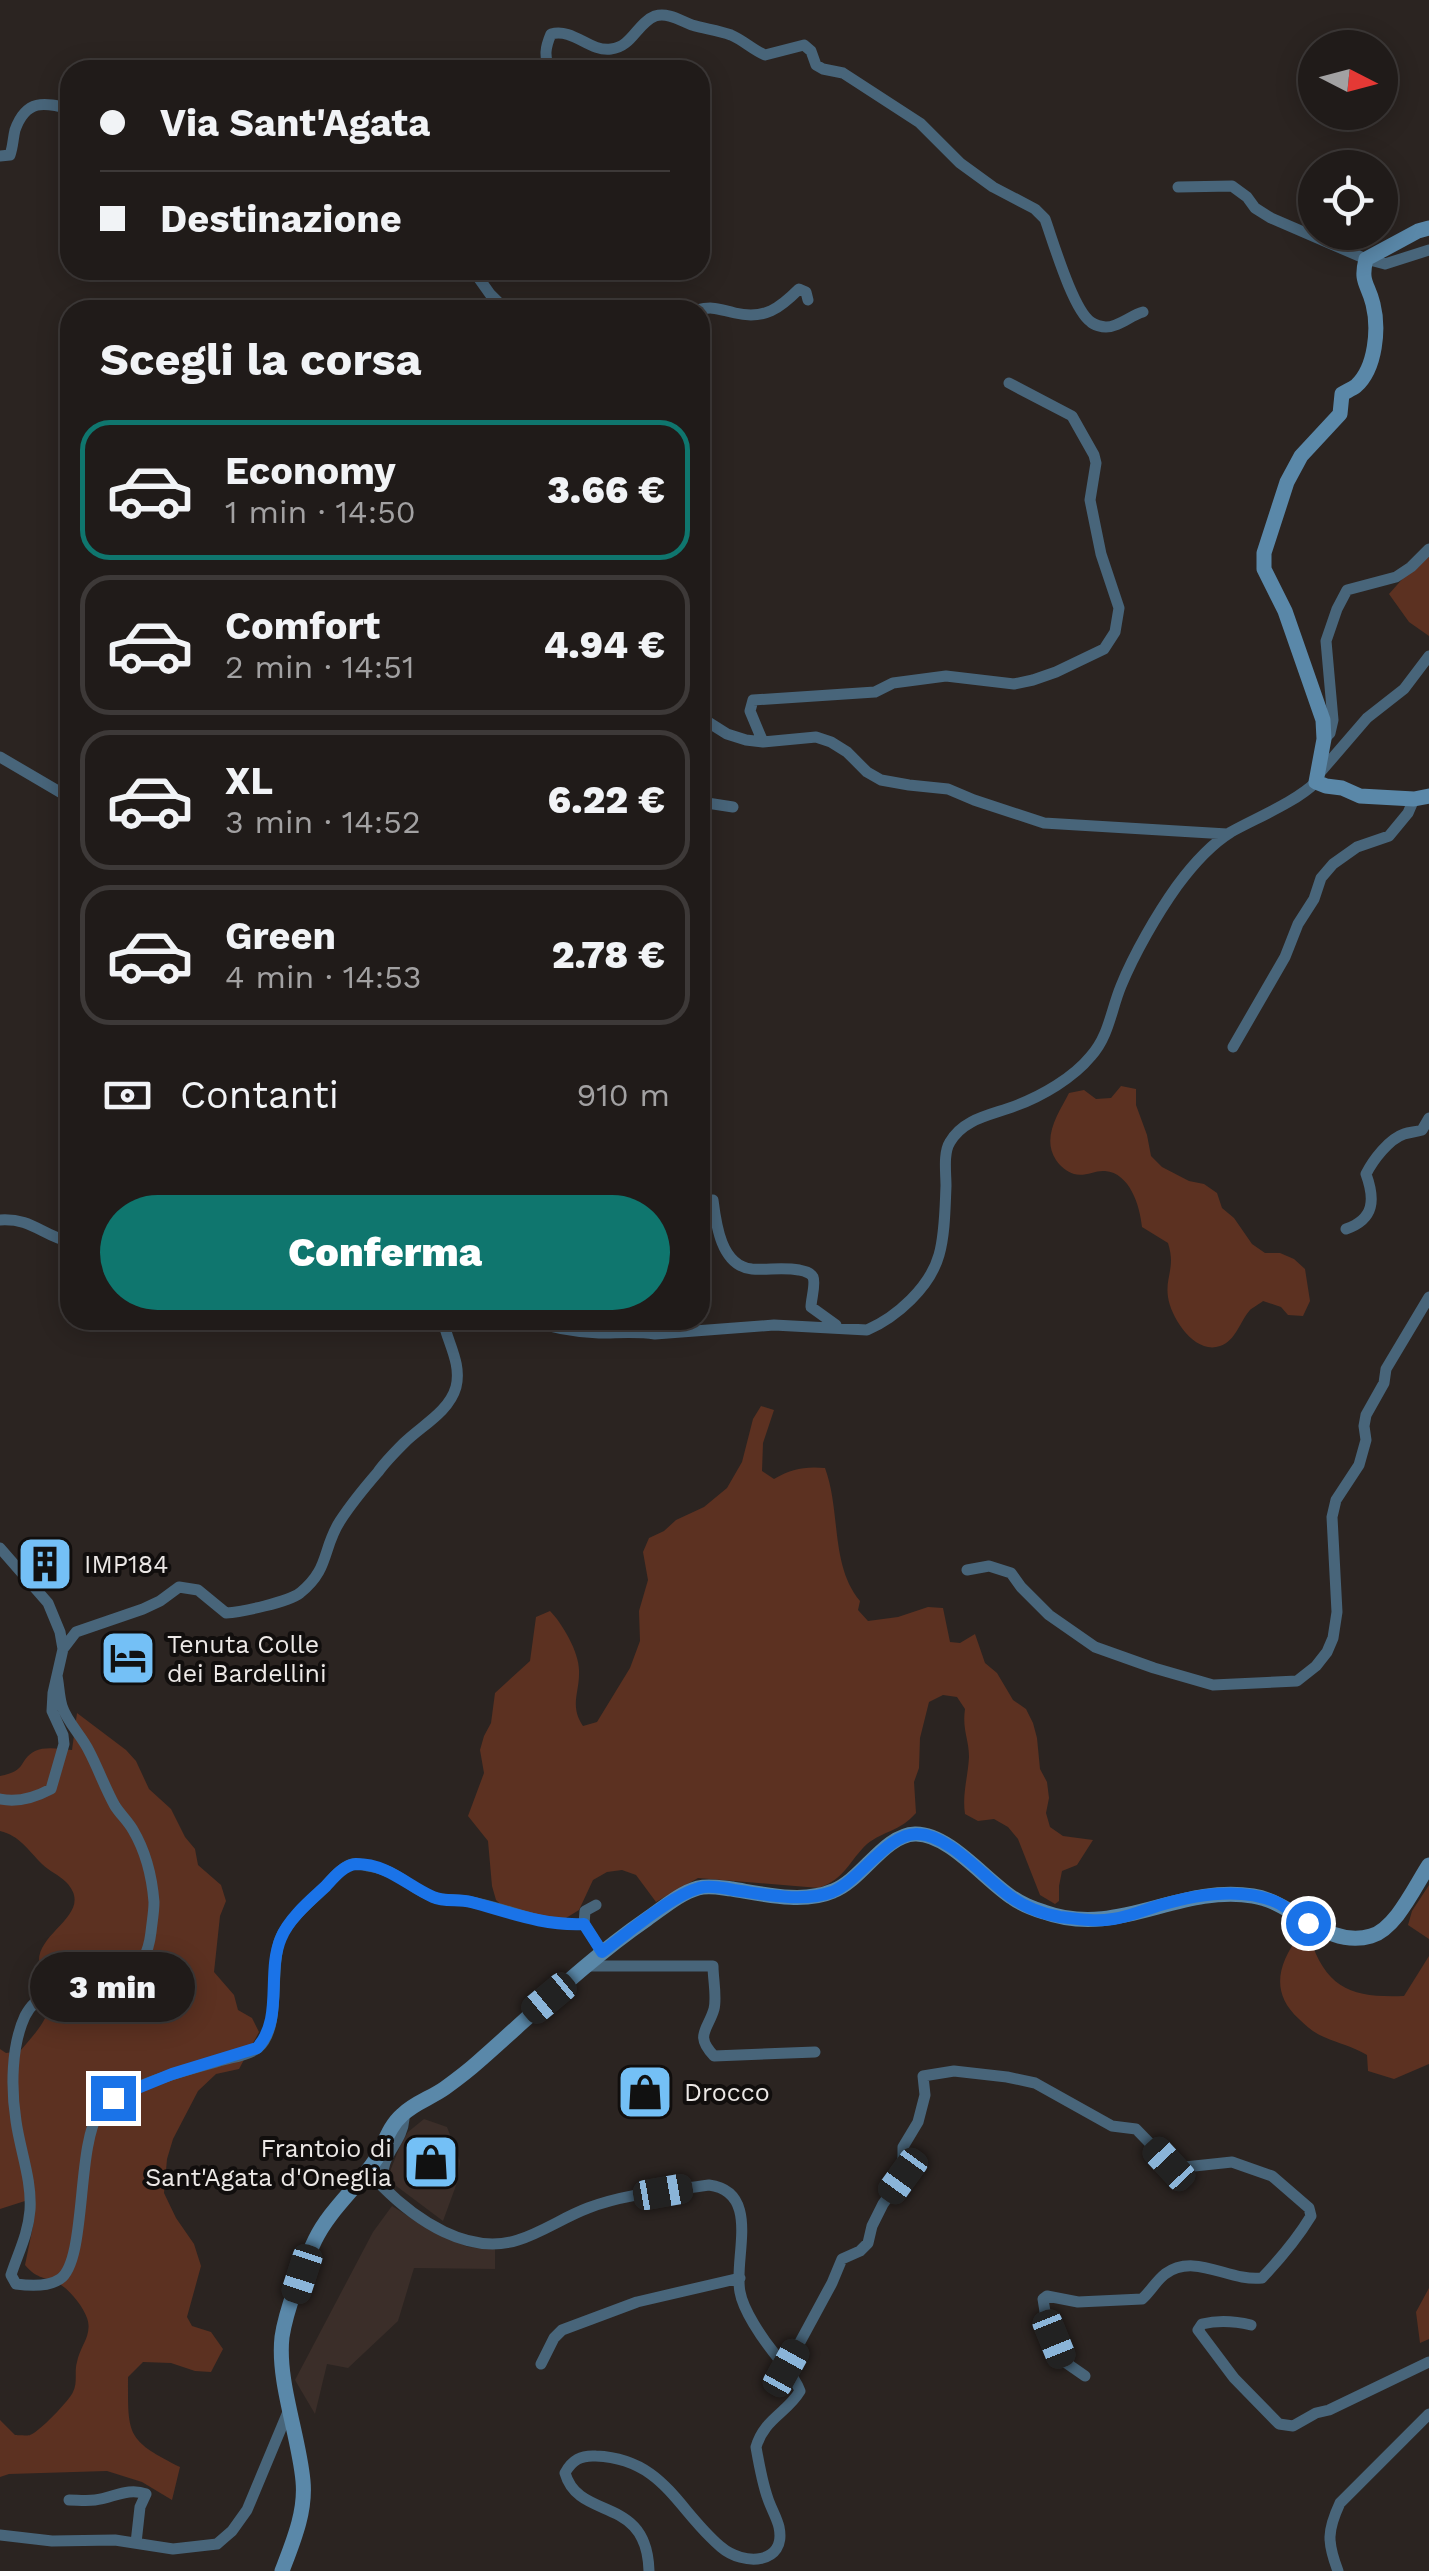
<!DOCTYPE html>
<html lang="it">
<head>
<meta charset="utf-8">
<style>
	body { margin:0; font-family:"Work Sans",sans-serif; background:#2d2826; color:#f1f3f6; height:100vh; display:flex; flex-direction:column; font-size:38px; white-space:nowrap }
	* { box-sizing:border-box; margin:0 }
	p { font-size:32px; color:#a2a1a2 }
	.icon { flex:none; width:55px; height:55px; fill:none; stroke:currentColor; stroke-width:2; stroke-linecap:round; stroke-linejoin:round }
	.map { position:relative; flex:1; overflow:hidden }
	.panel { position:absolute; left:60px; top:300px; width:650px; height:1030px; display:flex; flex-direction:column; background:#201b19; border-radius:30px; box-shadow:0 5px 25px #0003,0 0 0 2px #3d3938 }
	.panel>* { flex:none }
	.hud { position:absolute; left:60px; top:60px; width:650px; height:220px; border-radius:30px; box-shadow:0 5px 25px #0003,0 0 0 2px #3d3938; display:grid; align-content:center; height:220px; padding:0 40px; background:#201b19 }
	.needle { width:65px; rotate:96deg }
	.tools { position:absolute; left:1298px; top:30px; display:grid; gap:20px }
	.tools a { display:grid; place-items:center; width:100px; height:100px; border-radius:50%; background:#201b19; box-shadow:0 5px 25px #0003,0 0 0 2px #3d3938; font-size:50px }
	.end { position:absolute; width:45px; height:45px; margin:-22px; border:12px solid #1a73e8; background:#fff; box-shadow:0 0 0 5px #fff }
	.from { border-radius:50% }
	.bubble { position:absolute; height:70px; border-radius:35px; background:#201b19; box-shadow:0 5px 25px #0003,0 0 0 2px #3d3938; font-size:32px; font-weight:800; line-height:70px; text-align:center }
	.car { position:absolute; width:30px; height:60px; margin:-30px -15px; border-radius:12px; box-shadow:0 0 8px 2px #0007; background:linear-gradient(#222 24%,#8ab4d8 0 40%,#222 0 76%,#8ab4d8 0 86%,#222 0) }
	.hud b { display:flex; align-items:center; gap:35px; height:95px; font-size:38px }
	.hud b+b { border-top:2px solid #3d3938 }
	.hud i { width:25px; height:25px; background:#f1f3f6 }
	ul { padding:0; list-style:none }
	li { display:flex; align-items:center; gap:30px; height:140px; margin:0 20px 15px; padding:0 20px; border:5px solid #3d3938; border-radius:30px }
	li div { flex:1 }
	li b { display:block; font-size:38px }
	li em { font-style:normal; font-weight:800 }
	li.active { border-color:#0f766e }
	li>.icon { width:90px; height:90px; stroke-width:1.5 }
	h2 { padding:0 40px; font-size:45px; line-height:120px }
	.pay { display:flex; align-items:center; gap:25px; height:110px; padding:0 40px; font-size:38px }
	.pay p { margin-inline-start:auto }
	.button { display:flex; gap:20px; margin-top:auto; padding:20px 40px }
	.button a { flex:1; height:115px; border-radius:60px; background:#0f766e; color:#fff; font-size:40px; font-weight:800; line-height:115px; text-align:center }
	.map>svg:first-child { display:block }
	.built { fill:#3b2e29 }
	.green { fill:#5c3121 }
	.lines { fill:none; stroke-linecap:round; stroke-linejoin:round }
	.street { stroke:#48657a; stroke-width:11 }
	.secondary { stroke:#5a88a9; stroke-width:15 }
	.route { stroke:#1a73e8; stroke-width:12 }
	.labels { text-anchor:middle; dominant-baseline:central; stroke-width:8; stroke-linejoin:round; paint-order:stroke }
	.poi-label { font-size:25px; fill:#ece8e6; stroke:#110e0d; text-anchor:start }
</style>
</head>
<body>
<div class="map">
<svg width="1429" height="2571" viewBox="0 0 1429 2571">
	<rect width="100%" height="100%" fill="#2b2421"/>
	<path class="built" d="M424 2119 447 2127 460 2161 458 2180 443 2221 387 2179 400 2146 408 2132Z
		M392 2206 429 2229 468 2247 495 2248V2269L414 2268 398 2321 348 2368 327 2364 315 2414 295 2380 373 2232Z"/>
	<path class="green" d="M1429 549V636L1409 622 1389 594Z
		M1121 1086 1136 1089V1105L1147 1135 1151 1156 1162 1167 1189 1181 1204 1184 1217 1193 1222 1208 1234 1218 1252 1244 1265 1253H1280L1294 1259 1305 1269 1310 1301 1303 1316 1288 1315 1281 1307 1263 1301C1262 1302 1251 1309 1250 1310 1240 1321 1236 1341 1220 1346 1195 1355 1171 1318 1168 1297 1165 1276 1176 1268 1168 1243L1142 1227C1140 1206 1130 1173 1105 1171 1095 1170 1085 1177 1074 1174 1067 1172 1060 1166 1056 1160 1041 1137 1059 1113 1069 1093L1084 1090 1096 1099 1111 1098Z
		M761 1406 774 1410 763 1443 762 1471 774 1479C791 1469 805 1466 825 1468 841 1511 830 1565 860 1601L858 1610 868 1621 898 1617 928 1607 943 1608 950 1642 960 1643 975 1634 985 1663 997 1673 1013 1700 1026 1709 1033 1723 1037 1738 1040 1769 1047 1782 1049 1798 1046 1813 1050 1827 1063 1836 1093 1840 1077 1865 1062 1871 1059 1886V1901L1055 1904 1040 1895 1018 1839 1008 1827 994 1819 978 1821 965 1814C962 1794 968 1777 969 1757 969 1739 962 1730 965 1709L957 1697 943 1695 929 1702 920 1738 919 1768 914 1782 916 1813C899 1832 885 1830 867 1844 848 1862 846 1878 819 1888L698 1878 656 1902 636 1875 622 1870 607 1872 593 1880 579 1910 566 1918H536L508 1911 496 1900 492 1886 488 1841 468 1816 484 1773 480 1750 484 1736 491 1723 495 1693 530 1661 536 1617 550 1611C562 1623 579 1652 579 1670 580 1693 569 1705 583 1726L597 1722 630 1668 640 1641 639 1611 648 1580 643 1552 649 1538 664 1531 676 1520 704 1507 727 1488 742 1462 753 1419Z
		M77 1713 126 1750 136 1761 149 1789 171 1809 185 1837 195 1849 198 1865 221 1885 226 1901 220 1916 214 1972 234 1995 238 2010 252 2018 259 2032 239 2069 216 2074 198 2091 173 2139 167 2159 164 2193 176 2218 194 2244 201 2266 187 2317 192 2326 211 2332 223 2349 211 2372 195 2371 171 2363 143 2362 128 2377C128 2435 126 2440 180 2467L172 2500 142 2482 107 2471 9 2474 0 2477V2420L15 2435C16 2435 29 2436 30 2435 38 2433 70 2400 73 2392 78 2382 74 2372 77 2362 80 2346 93 2335 87 2318 83 2306 69 2289 58 2283 42 2276 37 2279 25 2265L34 2221 25 2201 0 2209V2049L6 2053 20 2051C32 2037 51 2018 50 1998 49 1985 40 1973 39 1961 38 1931 96 1913 66 1882 59 1875 49 1871 42 1864 27 1849 20 1836 0 1831V1776C28 1771 18 1760 35 1751 45 1746 61 1749 72 1750Z
		M1429 1885V1939L1408 1925 1412 1911Z
		M1299 1936 1310 1938C1326 1989 1353 1998 1404 1996L1429 1956V2064L1394 2079 1368 2071 1367 2055C1352 2046 1340 2044 1324 2037 1314 2033 1306 2026 1299 2019 1270 1993 1278 1964 1299 1936Z
		M1429 2288V2339L1420 2343 1416 2312Z"/>
	<g class="lines">
		<path class="street" d="M550 70C544 56 545 48 551 34 574 28 589 52 611 49 632 47 637 23 655 16 668 12 681 21 692 25 705 29 718 30 731 35 743 40 753 50 765 55L804 45 811 51 816 65 823 69 843 73 920 123 960 163 993 187 1035 209 1045 219C1053 241 1073 310 1091 322 1094 325 1102 327 1106 327 1119 327 1131 315 1143 312
			M0 156 10 155C13 147 13 138 15 130 26 99 44 102 70 109
			M1178 187 1232 186 1247 197 1255 208 1271 218 1366 259 1385 264 1429 250
			M473 270 490 294 506 310
			M492 270H502
			M696 310C714 306 717 309 735 313 765 320 780 308 799 289L806 292 808 300
			M700 717 727 734 746 740 763 742 816 737 831 742 847 752 867 772 881 780 909 785 948 789 974 800 1044 823 1227 834
			M1324 739 1330 733 1333 720 1326 641 1337 609 1347 590 1396 577 1411 567 1429 549
			M763 742 750 711 753 700 875 692 893 683 946 676 1014 684 1033 680 1056 672 1104 649 1115 632 1119 608 1101 554 1090 500 1096 463 1094 455 1072 416 1009 383
			M0 757 70 798
			M1317 776 1367 718 1404 689 1429 656
			M700 799 707 803 733 807
			M1233 1047 1285 957 1298 924 1314 899 1321 878 1333 864 1357 847 1389 836 1408 813 1414 799
			M713 1200C716 1224 721 1266 752 1269 768 1270 784 1267 799 1270 804 1271 810 1272 813 1277 816 1284 811 1299 811 1307L836 1325
			M0 1220C32 1218 41 1235 70 1242
			M1346 1229C1375 1219 1375 1199 1366 1174 1373 1160 1389 1139 1404 1134 1410 1132 1416 1132 1422 1130L1429 1118
			M529 1320C552 1328 575 1332 599 1333 618 1333 636 1331 655 1334L774 1325 867 1330C897 1317 930 1287 939 1255 945 1234 945 1208 946 1186 946 1173 943 1153 950 1142 964 1118 992 1115 1015 1106 1042 1096 1073 1078 1091 1056 1109 1036 1111 1010 1121 986 1134 954 1157 914 1177 886 1191 867 1210 845 1231 832 1256 818 1296 802 1316 782
			M0 1548 48 1603 60 1632 63 1649 53 1693 52 1711 63 1735 64 1744 51 1789C36 1797 18 1803 0 1799
			M967 1570 989 1566 1011 1573 1021 1587 1049 1615 1095 1647 1154 1668 1213 1685 1297 1681 1316 1666 1327 1652 1333 1638 1337 1612 1332 1517 1336 1500 1359 1465 1366 1440 1364 1426 1366 1415 1384 1383 1386 1369 1429 1297
			M63 1649 76 1632 143 1609 160 1601 179 1587 198 1590 226 1613C242 1612 288 1602 300 1593 330 1569 322 1549 340 1521 351 1504 365 1487 378 1472 385 1462 395 1452 404 1443 421 1426 449 1412 456 1387 462 1363 447 1342 443 1320
			M57 1676C59 1685 59 1696 62 1706 67 1722 82 1736 89 1751 98 1768 105 1788 115 1806 120 1814 128 1821 133 1830 146 1852 152 1877 154 1902 154 1912 152 1922 151 1932 141 2018 52 1961 25 2016 11 2046 11 2089 16 2121 20 2150 32 2180 30 2210 28 2235 18 2253 11 2275L16 2284C30 2286 48 2287 60 2279 87 2261 76 2147 99 2112 114 2088 194 2068 223 2060 234 2057 249 2055 258 2048 282 2028 269 1968 280 1939 287 1922 306 1905 319 1893 328 1884 341 1866 353 1864 358 1863 363 1865 368 1866 401 1871 409 1889 436 1898 445 1901 456 1899 466 1901 510 1908 535 1926 584 1924L602 1952
			M584 1924 585 1911 596 1905
			M585 1966H713C713 1979 717 1997 714 2009 708 2030 694 2035 714 2056L815 2052
			M401 2116 404 2119C402 2145 380 2152 382 2186 416 2220 468 2256 518 2240 543 2232 564 2217 588 2208 627 2193 669 2191 709 2185 762 2192 733 2259 740 2292 743 2310 762 2338 774 2353 783 2365 795 2377 800 2391 787 2413 764 2419 756 2447 759 2464 762 2482 768 2499 771 2508 777 2518 779 2527 787 2565 743 2566 721 2547 677 2510 664 2459 596 2456 581 2455 572 2460 565 2473 579 2522 647 2494 649 2571
			M1251 2325C1234 2321 1219 2320 1202 2324L1198 2330 1234 2378 1279 2424 1293 2426 1316 2413 1329 2410 1429 2362
			M541 2364 554 2338 562 2330 637 2302 740 2278
			M786 2368 832 2283 842 2259 860 2251 868 2243 872 2226 883 2204 903 2176V2147L918 2122 925 2095 923 2076 954 2071 1007 2077 1035 2083 1112 2126 1136 2129 1169 2163 1185 2167 1232 2162 1272 2176 1309 2208 1311 2216C1297 2239 1280 2259 1262 2278 1229 2282 1195 2252 1165 2274 1156 2281 1150 2292 1142 2299L1078 2302 1047 2296 1043 2299 1046 2318 1062 2360 1085 2376
			M69 2500C77 2500 86 2501 95 2500 113 2498 128 2487 146 2494L140 2507 136 2543
			M0 2535 52 2541 115 2540 173 2549 217 2544 232 2531 247 2510 290 2407
			M1338 2571C1327 2542 1327 2531 1340 2503L1429 2414"/>
		<path class="secondary" d="M1429 228 1418 231 1366 259C1360 283 1368 283 1373 304 1379 328 1376 368 1356 386 1352 389 1347 391 1342 394L1340 414 1301 456 1287 482 1264 553V569L1285 611 1323 720 1324 739 1316 782 1326 786 1342 788 1360 796 1414 799 1429 796
			M282 2571C293 2542 306 2512 303 2481 299 2436 277 2381 282 2337 286 2310 303 2265 315 2240 330 2209 357 2188 376 2159 384 2145 389 2126 402 2115 414 2103 431 2098 445 2088 456 2080 468 2071 478 2062 534 2013 586 1961 647 1919 663 1908 680 1893 698 1888 710 1885 721 1888 732 1889 763 1894 803 1904 833 1891 862 1880 884 1835 915 1834 949 1833 986 1881 1013 1898 1023 1905 1034 1909 1044 1912 1118 1939 1178 1884 1253 1896 1294 1902 1326 1949 1371 1936 1396 1929 1415 1886 1429 1865"/>
	</g>
	<g class="lines">
		<path class="route" d="M113 2098 172 2074 257 2048C284 2019 266 1973 281 1938 289 1918 311 1900 326 1886 334 1877 344 1865 356 1864 388 1864 406 1885 433 1897 444 1902 459 1899 471 1902 509 1912 543 1926 584 1924L602 1952C625 1935 676 1891 704 1887 714 1886 724 1888 734 1890 764 1894 802 1903 832 1892 860 1881 888 1832 918 1834 950 1835 985 1879 1011 1897 1025 1907 1043 1914 1060 1917 1077 1919 1095 1922 1113 1919 1128 1917 1142 1911 1157 1906 1193 1895 1239 1886 1276 1902 1287 1907 1297 1916 1308 1923"/>
	</g>
	<defs>
		<g id="building-square" transform="scale(2.875)"><rect x="-9" y="-9" width="18" height="18" rx="4" fill="#74c0f6" stroke="#110e0d"/><path d="M-4-6H4V6H1V3H-1V6H-4ZM-2.5-4.3h1.7v1.8h-1.7ZM.8-4.3h1.7v1.8H.8ZM-2.5-1h1.7V.8h-1.7ZM.8-1h1.7V.8H.8Z" fill="#111"/></g>
		<g id="hotel-square" transform="scale(2.875)"><rect x="-9" y="-9" width="18" height="18" rx="4" fill="#74c0f6" stroke="#110e0d"/><path d="M-6-4.5h1.5V1H6V5H4.5V3h-9V5H-6ZM-4 0a1.8 1.8 0 1 1 3.6 0ZM.5 0V-2.5h3Q6-2.5 6 0Z" fill="#111"/></g>
		<g id="shop-square" transform="scale(2.875)"><rect x="-9" y="-9" width="18" height="18" rx="4" fill="#74c0f6" stroke="#110e0d"/><path d="M-5-2.5h2.3a2.7 3.5 0 0 1 5.4 0H5L5.5 6h-11ZM-1.5-2.5h3a1.5 2.3 0 0 0-3 0Z" fill="#111"/></g>
	</defs>
	<g fill-rule="evenodd">
		<use href="#building-square" x="45" y="1564"/>
		<use href="#hotel-square" x="128" y="1658"/>
		<use href="#shop-square" x="645" y="2092"/>
		<use href="#shop-square" x="431" y="2162"/>
	</g>
	<g class="labels">
		<g class="poi-label">
			<text x="84" y="1564">IMP184</text>
			<text x="167" y="1644">Tenuta Colle<tspan x="167" dy="29">dei Bardellini</tspan></text>
			<text x="684" y="2092">Drocco</text>
			<text x="392" y="2148" text-anchor="end">Frantoio di<tspan x="392" dy="29">Sant'Agata d'Oneglia</tspan></text>
		</g>
	</g>
</svg>
<div class="tools">
<a><svg class="needle" viewBox="-14 -14 28 28"><path d="M0-13l5 13h-10z" fill="#e53935"/><path d="M0 13l5-13h-10z" fill="#a2a1a2"/></svg></a>
<a><svg class="icon" aria-label="locate" viewBox="0 0 24 24"><circle cx="12" cy="12" r="6"/><path d="M12 2v4M12 18v4M2 12h4M18 12h4"/></svg></a>
</div>
<i class="end from" style="left:1308px;top:1923px"></i>
<i class="end" style="left:113px;top:2098px"></i>
<div class="bubble" style="left:30px;top:1952px;width:165px">3 min</div>
<i class="car" style="left:549px;top:1998px;rotate:230deg"></i>
<i class="car" style="left:1169px;top:2164px;rotate:317deg"></i>
<i class="car" style="left:903px;top:2176px;rotate:216deg"></i>
<i class="car" style="left:663px;top:2192px;rotate:80deg"></i>
<i class="car" style="left:302px;top:2274px;rotate:198deg"></i>
<i class="car" style="left:1054px;top:2339px;rotate:158deg"></i>
<i class="car" style="left:786px;top:2368px;rotate:29deg"></i>
<div class="hud">
<b><i class="from"></i>Via Sant'Agata</b>
<b><i></i>Destinazione</b>
</div>
<section class="panel">
<h2>Scegli la corsa</h2>
<ul>
<li class="active"><svg class="icon" aria-label="car" viewBox="0 0 24 24"><path d="M5 17H2v-5l4-1 3-4h7l3 4 3 1v5h-3M9 17h6M6 11h13"/><circle cx="7" cy="17" r="2"/><circle cx="17" cy="17" r="2"/></svg><div><b>Economy</b><p>1 min · 14:50</p></div><em>3.66 €</em></li>
<li><svg class="icon" aria-label="car" viewBox="0 0 24 24"><path d="M5 17H2v-5l4-1 3-4h7l3 4 3 1v5h-3M9 17h6M6 11h13"/><circle cx="7" cy="17" r="2"/><circle cx="17" cy="17" r="2"/></svg><div><b>Comfort</b><p>2 min · 14:51</p></div><em>4.94 €</em></li>
<li><svg class="icon" aria-label="car" viewBox="0 0 24 24"><path d="M5 17H2v-5l4-1 3-4h7l3 4 3 1v5h-3M9 17h6M6 11h13"/><circle cx="7" cy="17" r="2"/><circle cx="17" cy="17" r="2"/></svg><div><b>XL</b><p>3 min · 14:52</p></div><em>6.22 €</em></li>
<li><svg class="icon" aria-label="car" viewBox="0 0 24 24"><path d="M5 17H2v-5l4-1 3-4h7l3 4 3 1v5h-3M9 17h6M6 11h13"/><circle cx="7" cy="17" r="2"/><circle cx="17" cy="17" r="2"/></svg><div><b>Green</b><p>4 min · 14:53</p></div><em>2.78 €</em></li>
</ul>
<div class="pay"><svg class="icon" aria-label="cash" viewBox="0 0 24 24"><path d="M3 7h18v10H3z"/><circle cx="12" cy="12" r="2"/></svg>Contanti<p>910 m</p></div>
<div class="button"><a>Conferma</a></div>
</section>
</div>
</body>
</html>
